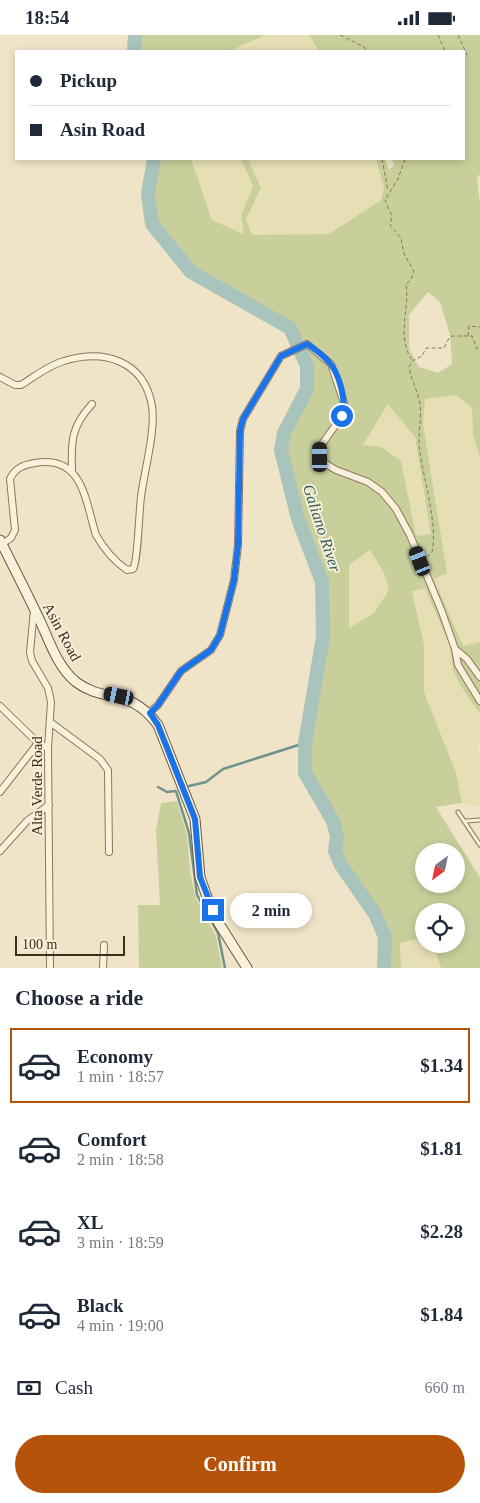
<!DOCTYPE html>
<html lang="en">
<head>
<meta charset="utf-8">
<style>
	body { margin:0; font-family:Georgia,serif; background:#f6f6f7; color:#1f2937; height:100vh; display:flex; flex-direction:column; font-size:19px; white-space:nowrap }
	* { box-sizing:border-box; margin:0 }
	p { font-size:16px; color:#747a83 }
	.icon { flex:none; width:28px; height:28px; fill:none; stroke:currentColor; stroke-width:2; stroke-linecap:round; stroke-linejoin:round }
	.map { position:relative; height:933px; overflow:hidden }
	.panel { display:flex; flex-direction:column; background:#fff; flex:1 }
	.panel>* { flex:none }
	.guide { position:absolute; left:15px; top:15px; width:450px; height:110px; border-radius:0px; box-shadow:0 2px 8px #0003; display:grid; align-content:center; height:110px; padding:0 15px; background:#fff }
	.needle { width:32px; rotate:213deg }
	.buttons { position:absolute; left:415px; top:808px; display:grid; gap:10px }
	.buttons a { display:grid; place-items:center; width:50px; height:50px; border-radius:50%; background:#fff; box-shadow:0 2px 8px #0003; font-size:25px }
	.scale { position:absolute; left:15px; bottom:12px; width:110px; box-sizing:border-box; padding-left:5px; border:2px solid #3d2e20; border-top:0; font-size:14px; line-height:18px; white-space:nowrap; color:#3d2e20; -webkit-text-stroke:4px #f7eed8; paint-order:stroke }
	.end { position:absolute; width:22px; height:22px; margin:-11px; border:6px solid #1a73e8; background:#fff; box-shadow:0 0 0 2px #fff }
	.from { border-radius:50% }
	.bubble { position:absolute; height:35px; border-radius:18px; background:#fff; box-shadow:0 2px 8px #0003; font-size:16px; font-weight:700; line-height:35px; text-align:center }
	.car { position:absolute; width:15px; height:30px; margin:-15px -8px; border-radius:6px; box-shadow:0 0 4px 1px #0007; background:linear-gradient(#222 24%,#8ab4d8 0 40%,#222 0 76%,#8ab4d8 0 86%,#222 0) }
	.guide b { display:flex; align-items:center; gap:18px; height:48px; font-size:19px }
	.guide b+b { border-top:1px solid #e0e1e3 }
	.guide i { width:12px; height:12px; background:#1f2937 }
	ul { padding:0; list-style:none }
	li { display:flex; align-items:center; gap:15px; height:75px; margin:0 10px 8px; padding:0 5px; border:2px solid transparent; border-radius:0px }
	li div { flex:1 }
	li b { display:block; font-size:19px }
	li em { font-style:normal; font-weight:700 }
	li.selected { border-color:#b45309 }
	li>.icon { width:45px; height:45px; stroke-width:1.5 }
	h2 { padding:0 15px; font-size:22px; line-height:60px }
	.pay { display:flex; align-items:center; gap:12px; height:55px; padding:0 15px; font-size:19px }
	.pay p { margin-inline-start:auto }
	.cta { display:flex; gap:10px; margin-top:auto; padding:10px 15px }
	.cta a { flex:1; height:58px; border-radius:30px; background:#b45309; color:#fff; font-size:20px; font-weight:700; line-height:58px; text-align:center }
	.status { display:flex; justify-content:space-between; align-items:center; height:35px; padding:0 25px; background:#fff; direction:ltr }
	.status svg { height:14px; fill:currentColor }
	.map>svg:first-child { display:block }
	.farmland { fill:#e6deb5 }
	.green { fill:#c9cf9b; fill-rule:evenodd }
	.lines { fill:none; stroke-linecap:round; stroke-linejoin:round }
	.stream { stroke:#6f938a; stroke-width:2.5 }
	.river { stroke:#a9c4bc; stroke-width:14 }
	.lane-casing { stroke:#8d765c; stroke-width:5 }
	.street-casing { stroke:#8d765c; stroke-width:8 }
	.secondary-casing { stroke:#6f573f; stroke-width:11 }
	.path { stroke:#8d765c; stroke-width:1; stroke-dasharray:4 2.5; stroke-linecap:butt }
	.lane { stroke:#faf1dc; stroke-width:3 }
	.street { stroke:#faf1dc; stroke-width:6 }
	.secondary { stroke:#faf1dc; stroke-width:9 }
	.route { stroke:#1a73e8; stroke-width:6 }
	.labels { text-anchor:middle; dominant-baseline:central; stroke-width:4; stroke-linejoin:round; paint-order:stroke }
	.street-label { font-size:15px; fill:#3d2e20; stroke:#f7eed8 }
	.water-label { font-size:16px; font-style:italic; fill:#2f5d5a; stroke:#f7eed8 }
</style>
</head>
<body>
<div class="status"><b>18:54</b><svg viewBox="0 0 49 12"><path d="M0 12V9h3v3zM5 12V6h3v6zM10 12V3h3v9zM15 12V0h3v12zM26 1h20v11H26zM47 4h2v5h-2z"/></svg></div>
<div class="map">
<svg width="480" height="933" viewBox="0 0 480 933">
	<rect width="100%" height="100%" fill="#f0e4c8"/>
	<path class="farmland" d="M265 0H309L319 16H230Z
		M191 124H241L253 151 241 181 245 199 212 185Z
		M248 124H376L384 153 382 165 329 199 252 200 246 184 261 153Z
		M456 360 472 373 473 400 480 422V607L463 611 434 544 447 538 423 389 425 364Z
		M388 369 415 402 432 499 416 502 401 426 363 410Z
		M371 515 384 538 389 555 374 578 349 593V530Z
		M425 553 450 611 453 635 460 650 480 679V707L477 709 480 719V772L462 768 456 738 424 657V610L412 555Z
		M424 902V909H433L441 933H401L400 908Z"/>
	<path class="green" d="M135 0H265L230 16H134Z
		M309 0H480V140L477 141 480 169V422L473 400 472 373 456 360 425 364 423 389 447 538 434 544 463 611 480 607V679L460 650 453 635 450 611 425 553 412 556 424 610V657L456 738 462 768 436 772 480 843V933H441L433 909H456V876H424V902L400 908 401 933H384L385 902 375 879 341 830 335 816 337 801 333 786 305 738V708L323 602 322 547 298 484 281 415 284 398 307 354V331L290 293 191 237 152 189 148 159 154 124H191L212 185 244 199 241 181 253 151 241 124H248L261 153 246 184 252 200 329 199 381 165 384 153 376 124H385L389 135 394 130 392 124H464V16H319ZM428 257 440 267 450 300 452 329 438 338 419 332 409 313V280ZM388 369 415 402 431 499 416 501 401 426 381 412 363 410ZM370 515 384 538 389 555 374 578 349 593V530ZM424 816H456V849H424Z
		M177 766 187 800 190 835 195 861 216 901 222 933H139L138 870H160L156 795 161 768Z"/>
	<g class="lines">
		<path class="stream" d="M189 751 206 747 223 734 305 708
			M158 752 167 757 176 756 189 798 197 860 218 898 225 933"/>
		<path class="river" d="M134 16 135 0
			M154 124 148 159 152 189 191 237 290 293 307 331V354L284 398 281 415 298 484 322 547 323 602 305 708V738L333 786 337 801 335 816 341 830 375 879 385 902 384 933"/>
		<g class="lane-casing">
			<path id="lane" d="M458 777 480 810
				M466 786 480 785"/>
		</g>
		<g class="street-casing">
			<path id="street" d="M0 342 15 350H21C34 342 49 330 64 326 104 314 144 325 152 371 156 395 144 437 141 462 139 476 138 527 133 534L127 535C114 526 104 514 96 500 85 465 83 420 35 428 23 430 15 433 10 444L15 495 11 503 2 509
				M72 436C71 406 71 392 92 369
				M34 575 30 617 32 626 48 653 51 667 48 713 50 933
				M455 614 467 624 480 642
				M0 671 38 708 48 713
				M149 678 158 670 181 636 211 615 220 600 234 545 238 510 240 396 243 384 281 321 307 309 331 329 344 368 342 381 320 412V422L326 429 336 435 368 447 382 457 396 474 410 500 442 577 455 614 458 630 480 666
				M50 687 100 724 108 735 109 817
				M0 757 38 708
				M0 816 27 786 49 770
				M103 933 104 910"/>
		</g>
		<g class="secondary-casing">
			<path id="secondary" d="M0 505C14 533 28 560 41 588 50 608 58 632 76 647 105 669 129 651 158 690L195 784 200 842 207 862 218 887 247 933"/>
		</g>
		<path class="path" d="M340 0 364 12 367 16
			M438 0 445 16
			M458 0 467 20
			M382 124 388 156
			M405 124 398 144 385 165 392 181 390 190 401 203 404 219 414 236 411 245 406 249C410 274 396 302 412 325
			M468 301 469 291 480 292
			M427 522 432 517C438 491 424 445 420 418 417 401 422 385 420 369 418 356 411 345 409 332L412 326 422 321 426 313H444L449 303 452 301H472L477 314H480"/>
		<use href="#lane" class="lane"/>
		<use href="#street" class="street"/>
		<use href="#secondary" class="secondary"/>
	</g>
	<g class="lines">
		<path class="route" d="M213 875 200 842 195 784 158 690 150 678 158 670 181 636 211 615 220 600 234 545 238 510 240 396 243 384 281 321 307 309C314 314 322 319 328 326 339 337 347 366 342 381"/>
	</g>
	<g class="labels">
		<g class="street-label">
			<text transform="translate(62 597) rotate(62)">Asin Road</text>
			<text transform="translate(37 751) rotate(-90)">Alta Verde Road</text>
		</g>
		<g class="water-label">
			<text transform="translate(322 493) rotate(72)">Galiano River</text>
		</g>
	</g>
</svg>
<div class="buttons">
<a><svg class="needle" viewBox="-14 -14 28 28"><path d="M0-13l5 13h-10z" fill="#e53935"/><path d="M0 13l5-13h-10z" fill="#747a83"/></svg></a>
<a><svg class="icon" aria-label="locate" viewBox="0 0 24 24"><circle cx="12" cy="12" r="6"/><path d="M12 2v4M12 18v4M2 12h4M18 12h4"/></svg></a>
</div>
<div class="scale">100 m</div>
<i class="end from" style="left:342px;top:381px"></i>
<i class="end" style="left:213px;top:875px"></i>
<div class="bubble" style="left:230px;top:858px;width:82px">2 min</div>
<i class="car" style="left:320px;top:422px;rotate:0deg"></i>
<i class="car" style="left:420px;top:526px;rotate:339deg"></i>
<i class="car" style="left:119px;top:661px;rotate:282deg"></i>
<div class="guide">
<b><i class="from"></i>Pickup</b>
<b><i></i>Asin Road</b>
</div>
</div>
<section class="panel">
<h2>Choose a ride</h2>
<ul>
<li class="selected"><svg class="icon" aria-label="car" viewBox="0 0 24 24"><path d="M5 17H2v-5l4-1 3-4h7l3 4 3 1v5h-3M9 17h6M6 11h13"/><circle cx="7" cy="17" r="2"/><circle cx="17" cy="17" r="2"/></svg><div><b>Economy</b><p>1 min · 18:57</p></div><em>$1.34</em></li>
<li><svg class="icon" aria-label="car" viewBox="0 0 24 24"><path d="M5 17H2v-5l4-1 3-4h7l3 4 3 1v5h-3M9 17h6M6 11h13"/><circle cx="7" cy="17" r="2"/><circle cx="17" cy="17" r="2"/></svg><div><b>Comfort</b><p>2 min · 18:58</p></div><em>$1.81</em></li>
<li><svg class="icon" aria-label="car" viewBox="0 0 24 24"><path d="M5 17H2v-5l4-1 3-4h7l3 4 3 1v5h-3M9 17h6M6 11h13"/><circle cx="7" cy="17" r="2"/><circle cx="17" cy="17" r="2"/></svg><div><b>XL</b><p>3 min · 18:59</p></div><em>$2.28</em></li>
<li><svg class="icon" aria-label="car" viewBox="0 0 24 24"><path d="M5 17H2v-5l4-1 3-4h7l3 4 3 1v5h-3M9 17h6M6 11h13"/><circle cx="7" cy="17" r="2"/><circle cx="17" cy="17" r="2"/></svg><div><b>Black</b><p>4 min · 19:00</p></div><em>$1.84</em></li>
</ul>
<div class="pay"><svg class="icon" aria-label="cash" viewBox="0 0 24 24"><path d="M3 7h18v10H3z"/><circle cx="12" cy="12" r="2"/></svg>Cash<p>660 m</p></div>
<div class="cta"><a>Confirm</a></div>
</section>
</body>
</html>
